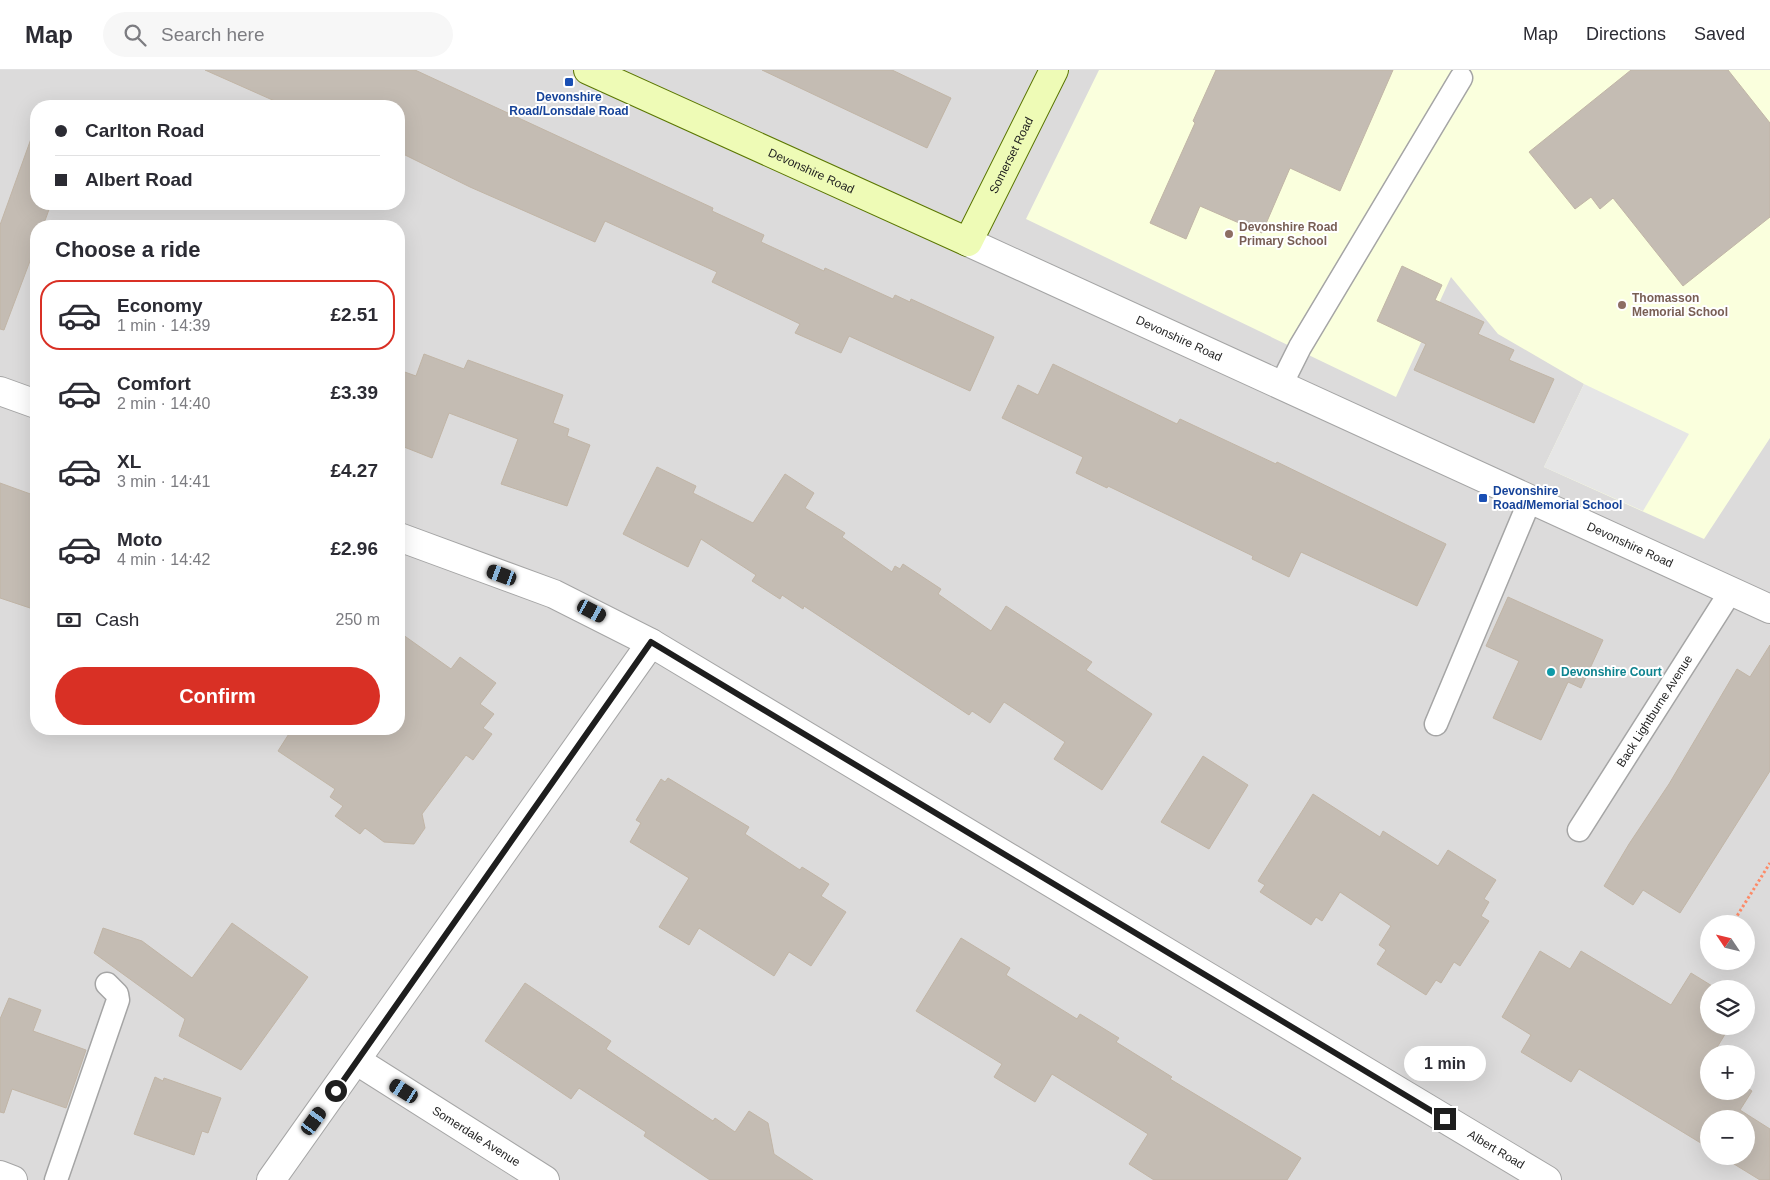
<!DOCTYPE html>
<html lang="en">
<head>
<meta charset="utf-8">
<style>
	body { margin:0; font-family:Helvetica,sans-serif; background:#f7f7f7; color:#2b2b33; height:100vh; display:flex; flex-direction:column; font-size:19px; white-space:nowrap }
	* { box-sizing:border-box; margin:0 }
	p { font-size:16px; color:#7c7c81 }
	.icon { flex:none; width:28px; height:28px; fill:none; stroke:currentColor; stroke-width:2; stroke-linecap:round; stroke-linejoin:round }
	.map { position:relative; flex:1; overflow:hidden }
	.sheet { position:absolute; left:30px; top:150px; width:375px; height:515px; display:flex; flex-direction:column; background:#fff; border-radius:20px; box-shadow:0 5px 20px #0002 }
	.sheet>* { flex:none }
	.banner { position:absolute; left:30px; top:30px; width:375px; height:110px; border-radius:20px; box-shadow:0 5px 20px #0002; display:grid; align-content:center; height:110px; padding:0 25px; background:#fff }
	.needle { width:32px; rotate:305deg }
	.fabs { position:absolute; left:1700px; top:845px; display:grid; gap:10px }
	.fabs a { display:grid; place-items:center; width:55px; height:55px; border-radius:50%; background:#fff; box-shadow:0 5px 20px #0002; font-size:25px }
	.end { position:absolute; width:22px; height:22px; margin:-11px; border:6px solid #1e1e1e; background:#fff; box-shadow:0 0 0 2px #fff }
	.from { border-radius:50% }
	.bubble { position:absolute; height:35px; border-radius:18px; background:#fff; box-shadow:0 5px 20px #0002; font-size:16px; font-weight:700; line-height:35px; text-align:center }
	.car { position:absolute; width:15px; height:30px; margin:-15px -8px; border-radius:6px; box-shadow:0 0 4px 1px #0007; background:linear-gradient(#222 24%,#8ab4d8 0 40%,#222 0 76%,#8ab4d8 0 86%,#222 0) }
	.banner b { display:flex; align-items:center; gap:18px; height:48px; font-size:19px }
	.banner b+b { border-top:1px solid #e1e1e2 }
	.banner i { width:12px; height:12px; background:#2b2b33 }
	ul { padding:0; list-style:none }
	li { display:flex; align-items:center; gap:15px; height:70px; margin:0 10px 8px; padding:0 15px; border:2px solid transparent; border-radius:20px }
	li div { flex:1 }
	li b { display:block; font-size:19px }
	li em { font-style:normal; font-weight:700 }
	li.active { border-color:#d93025 }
	li>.icon { width:45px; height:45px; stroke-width:1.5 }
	h2 { padding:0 25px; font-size:22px; line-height:60px }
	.pay { display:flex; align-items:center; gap:12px; height:55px; padding:0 25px; font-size:19px }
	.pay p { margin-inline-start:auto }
	.action { display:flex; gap:10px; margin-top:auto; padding:10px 25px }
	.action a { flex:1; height:58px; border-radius:30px; background:#d93025; color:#fff; font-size:20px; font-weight:700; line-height:58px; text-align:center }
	header { display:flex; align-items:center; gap:30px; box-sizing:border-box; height:70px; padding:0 25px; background:#fff; border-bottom:1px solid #e1e1e2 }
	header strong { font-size:24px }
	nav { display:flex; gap:28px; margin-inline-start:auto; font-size:18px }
	.search { width:350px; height:45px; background:#f7f7f7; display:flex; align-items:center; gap:12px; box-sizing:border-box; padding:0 18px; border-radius:28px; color:#7c7c81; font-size:19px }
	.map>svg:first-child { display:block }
	.residential { fill:#dcdbdb; fill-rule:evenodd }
	.education { fill:#faffdd }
	.parking { fill:#e6e6e6 }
	.building { fill:#c4bcb3; stroke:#c1b5a6 }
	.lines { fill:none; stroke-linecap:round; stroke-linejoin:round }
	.lane-casing { stroke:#a5a5a5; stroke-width:25 }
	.street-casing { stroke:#a5a5a5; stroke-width:30 }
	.secondary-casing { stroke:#5b7702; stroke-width:30 }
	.path { stroke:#fd8a67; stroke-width:3; stroke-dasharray:2.5 2.5; stroke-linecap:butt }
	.lane { stroke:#fff; stroke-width:22 }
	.street { stroke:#fff; stroke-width:28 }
	.secondary { stroke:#eefbb6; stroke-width:28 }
	.route { stroke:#1e1e1e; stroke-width:6 }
	.transit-dot { fill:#1a4fb4; stroke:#fff; stroke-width:2 }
	.education-dot { fill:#8d6e63; stroke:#fff; stroke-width:2 }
	.culture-dot { fill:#0f9aa8; stroke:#fff; stroke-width:2 }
	.labels { text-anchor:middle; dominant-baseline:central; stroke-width:4; stroke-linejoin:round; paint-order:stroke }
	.transit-label { font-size:12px; font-weight:bold; fill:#164399; stroke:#fff }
	.street-label { font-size:12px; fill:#1e1e1e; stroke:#fff }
	.education-label { font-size:12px; font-weight:bold; fill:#785e54; stroke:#fff; text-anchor:start }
	.culture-label { font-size:12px; font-weight:bold; fill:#0d838f; stroke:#fff; text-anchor:start }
</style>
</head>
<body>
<header>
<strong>Map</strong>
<div class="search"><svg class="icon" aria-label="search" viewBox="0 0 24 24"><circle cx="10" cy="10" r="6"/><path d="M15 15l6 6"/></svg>Search here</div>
<nav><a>Map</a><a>Directions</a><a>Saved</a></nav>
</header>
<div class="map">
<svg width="1770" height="1110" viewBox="0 0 1770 1110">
	<rect width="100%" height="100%" fill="#efede4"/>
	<path class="residential" d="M0 0H1770V1110H0ZM36 36H399V134H36ZM36 156H399V659H36ZM1709 854H1746V891H1709ZM1709 919H1746V956H1709ZM1709 984H1746V1021H1709ZM1709 1049H1746V1086H1709Z"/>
	<path class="education" d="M1099 0H1770V368L1704 469 1544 397 1584 314 1498 264 1451 207 1396 327 1026 149Z"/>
	<path class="parking" d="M1584 314 1689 364 1643 441 1544 397Z"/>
	<path class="building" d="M205 0H415L713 138 712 141 764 165 761 172 824 201 825 198 893 229 895 225 910 232 911 229 994 267 970 321 849 266 841 283 795 263 800 254 712 212 717 202 605 151 595 172 470 117 399 82V36H286Z
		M762 0H892L951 28 927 78Z
		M1216 0H1393L1340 121 1290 98 1262 163 1200 136 1186 169 1150 153 1195 53 1193 51Z
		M1631 0H1728L1770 53V147L1683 216 1613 128 1600 139 1591 127 1575 139 1529 82Z
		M32 66H36V134H51L43 156H36V175L4 260 0 259V155Z
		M1402 196 1442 215 1435 230 1484 252 1478 264 1514 280 1509 290 1554 309 1534 353 1414 300 1426 274 1377 251Z
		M424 284 464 299 468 290 563 325 553 353 569 359 567 366 590 375 567 436 501 414 518 369 449 343 432 388 399 375V300L416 306Z
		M1053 294 1177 354 1180 349 1276 394 1277 392 1446 474 1417 536 1301 482 1289 507 1252 489 1253 486 1108 416 1107 418 1076 403 1083 387 1002 348 1018 315 1038 325Z
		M657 397 696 416 693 423 753 453 785 404 814 423 805 438 845 463 842 467 892 502 895 496 900 499 903 494 941 519 938 524 991 561 1006 536 1092 592 1086 600 1152 644 1102 720 1054 689 1065 672 1004 632 990 653 972 641 969 645 804 536 803 539 782 525 780 529 752 511 756 505 701 469 688 497 623 464Z
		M0 413 36 426V540L0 528Z
		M1508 527 1603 570 1581 618 1568 612 1541 670 1493 648 1519 591 1486 576Z
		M399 562 451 599 460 587 496 613 480 634 494 644 483 658 492 664 473 690 466 685 422 744 425 758 414 774 384 772 365 758 360 764 335 746 343 736 330 727 335 719 278 681 292 659H399Z
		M1770 575V701L1680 843 1643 820 1633 835 1604 816 1629 774 1669 714 1737 599 1750 607Z
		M1203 686 1248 715 1209 779 1161 752Z
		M668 708 749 757 745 764 800 800 802 797 829 814 821 826 846 842 811 896 789 882 774 906 699 858 689 875 659 857 689 808 630 772 641 753 636 750 661 709 665 712Z
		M1313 724 1380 767 1383 761 1438 796 1448 780 1496 810 1484 829 1489 832 1481 846 1489 851 1460 896 1454 892 1441 913 1436 910 1426 925 1377 894 1386 880 1379 875 1391 856 1340 822 1322 851 1316 847 1311 855 1260 822 1265 815 1258 811Z
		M232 853 308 907 241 1000 179 966 185 949 94 883 103 858 142 871 192 908Z
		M961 868 1010 898 1006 905 1077 949 1080 944 1119 968 1116 972 1172 1007 1170 1009 1301 1088 1287 1110H1154L1129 1094 1148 1064 1052 1004 1035 1032 994 1007 1002 994 916 941Z
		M1540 881 1570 899 1581 881 1671 935 1691 903 1717 919H1709V956H1730L1713 984H1709V1021H1746V1017L1752 1021 1740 1040 1770 1059V1110H1760L1721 1086H1746V1049H1709V1078L1579 999 1571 1012 1521 982 1531 965 1502 947Z
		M525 913 611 971 606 979 713 1051 715 1048 735 1062 749 1041 768 1053 774 1084 813 1110H710L644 1066 646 1062 579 1018 571 1029 485 971Z
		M9 928 41 940 33 961 86 980 66 1038 12 1019 4 1043 0 1042V949Z
		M155 1007 163 1011 164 1008 221 1028 208 1063 202 1061 194 1085 134 1064Z"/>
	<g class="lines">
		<g class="lane-casing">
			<g id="lane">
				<path d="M1281 315 1300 277 1461 8"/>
				<path d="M1436 654 1530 430"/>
				<path id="s1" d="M1579 760 1731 521"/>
				<path d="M56 1110 118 930 117 924 107 914"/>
			</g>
		</g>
		<g class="street-casing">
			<g id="street">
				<path id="s2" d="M968 172 1770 539"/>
				<path d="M0 321 36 334"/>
				<path id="s3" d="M399 467 554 524 651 573 1547 1110"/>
				<path id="s4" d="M357 991 545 1110"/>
				<path d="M0 1105 13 1110"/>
				<path d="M271 1110 651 573"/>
			</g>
		</g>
		<g class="secondary-casing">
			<g id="secondary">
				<path id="s5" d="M588 0 968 172 1054 0"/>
			</g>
		</g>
		<path class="path" d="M1732 854 1770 793"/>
		<use href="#lane" class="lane"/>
		<use href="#street" class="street"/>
		<use href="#secondary" class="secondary"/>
	</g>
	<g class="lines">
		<path class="route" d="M336 1021 651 572 1445 1049"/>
	</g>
	<g class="transit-dot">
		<rect x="564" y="7" width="10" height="10" rx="2.5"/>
		<rect x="1478" y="423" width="10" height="10" rx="2.5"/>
	</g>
	<g class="education-dot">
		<circle cx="1229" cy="164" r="5"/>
		<circle cx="1622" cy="235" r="5"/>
	</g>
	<circle class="culture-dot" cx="1551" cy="602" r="5"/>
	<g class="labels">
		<g class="transit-label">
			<text x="569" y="27">Devonshire<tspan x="569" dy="14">Road/Lonsdale Road</tspan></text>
			<text x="1493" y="421" text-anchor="start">Devonshire<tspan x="1493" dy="14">Road/Memorial School</tspan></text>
		</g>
		<g class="street-label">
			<text stroke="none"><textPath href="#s5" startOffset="514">Somerset Road</textPath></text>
			<text stroke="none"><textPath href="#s5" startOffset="245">Devonshire Road</textPath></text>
			<text stroke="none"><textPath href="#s2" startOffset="232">Devonshire Road</textPath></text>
			<text stroke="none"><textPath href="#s2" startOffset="728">Devonshire Road</textPath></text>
			<text stroke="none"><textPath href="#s1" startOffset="141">Back Lightburne Avenue</textPath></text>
			<text stroke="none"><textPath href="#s4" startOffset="141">Somerdale Avenue</textPath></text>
			<text stroke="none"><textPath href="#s3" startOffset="1259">Albert Road</textPath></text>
		</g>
		<g class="education-label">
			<text x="1239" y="157">Devonshire Road<tspan x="1239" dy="14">Primary School</tspan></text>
			<text x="1632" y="228">Thomasson<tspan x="1632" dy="14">Memorial School</tspan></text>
		</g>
		<g class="culture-label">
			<text x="1561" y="602">Devonshire Court</text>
		</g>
	</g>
</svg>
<div class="fabs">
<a><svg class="needle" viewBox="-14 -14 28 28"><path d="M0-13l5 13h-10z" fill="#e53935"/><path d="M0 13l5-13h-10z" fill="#7c7c81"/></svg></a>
<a><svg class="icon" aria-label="layers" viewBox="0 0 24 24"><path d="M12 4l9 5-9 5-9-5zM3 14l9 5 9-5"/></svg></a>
<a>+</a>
<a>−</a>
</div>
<i class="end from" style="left:336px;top:1021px"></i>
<i class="end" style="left:1445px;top:1049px"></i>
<div class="bubble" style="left:1404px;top:976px;width:82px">1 min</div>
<i class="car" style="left:502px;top:505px;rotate:290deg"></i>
<i class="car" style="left:592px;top:541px;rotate:118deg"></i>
<i class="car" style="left:404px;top:1021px;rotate:302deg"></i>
<i class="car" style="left:314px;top:1051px;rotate:36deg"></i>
<div class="banner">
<b><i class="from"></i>Carlton Road</b>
<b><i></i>Albert Road</b>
</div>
<section class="sheet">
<h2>Choose a ride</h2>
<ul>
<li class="active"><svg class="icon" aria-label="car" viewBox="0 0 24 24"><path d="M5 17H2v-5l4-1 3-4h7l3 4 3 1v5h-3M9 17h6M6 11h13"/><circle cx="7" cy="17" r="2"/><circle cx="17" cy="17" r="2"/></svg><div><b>Economy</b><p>1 min · 14:39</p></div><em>£2.51</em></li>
<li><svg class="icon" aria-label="car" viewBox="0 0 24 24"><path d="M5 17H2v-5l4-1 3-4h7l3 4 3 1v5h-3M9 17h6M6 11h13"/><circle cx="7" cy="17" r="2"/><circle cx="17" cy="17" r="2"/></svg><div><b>Comfort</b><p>2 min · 14:40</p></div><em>£3.39</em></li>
<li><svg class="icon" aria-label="car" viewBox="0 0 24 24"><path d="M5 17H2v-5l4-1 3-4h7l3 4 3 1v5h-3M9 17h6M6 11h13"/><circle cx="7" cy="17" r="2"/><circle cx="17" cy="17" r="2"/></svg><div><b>XL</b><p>3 min · 14:41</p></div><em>£4.27</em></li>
<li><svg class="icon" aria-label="car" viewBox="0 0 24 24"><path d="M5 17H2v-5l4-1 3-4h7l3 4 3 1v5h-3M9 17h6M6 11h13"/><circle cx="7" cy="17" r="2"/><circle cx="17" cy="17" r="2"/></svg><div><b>Moto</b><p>4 min · 14:42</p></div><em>£2.96</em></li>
</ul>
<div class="pay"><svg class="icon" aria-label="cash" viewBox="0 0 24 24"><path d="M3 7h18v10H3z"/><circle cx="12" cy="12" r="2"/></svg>Cash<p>250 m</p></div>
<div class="action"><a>Confirm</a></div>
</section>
</div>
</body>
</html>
